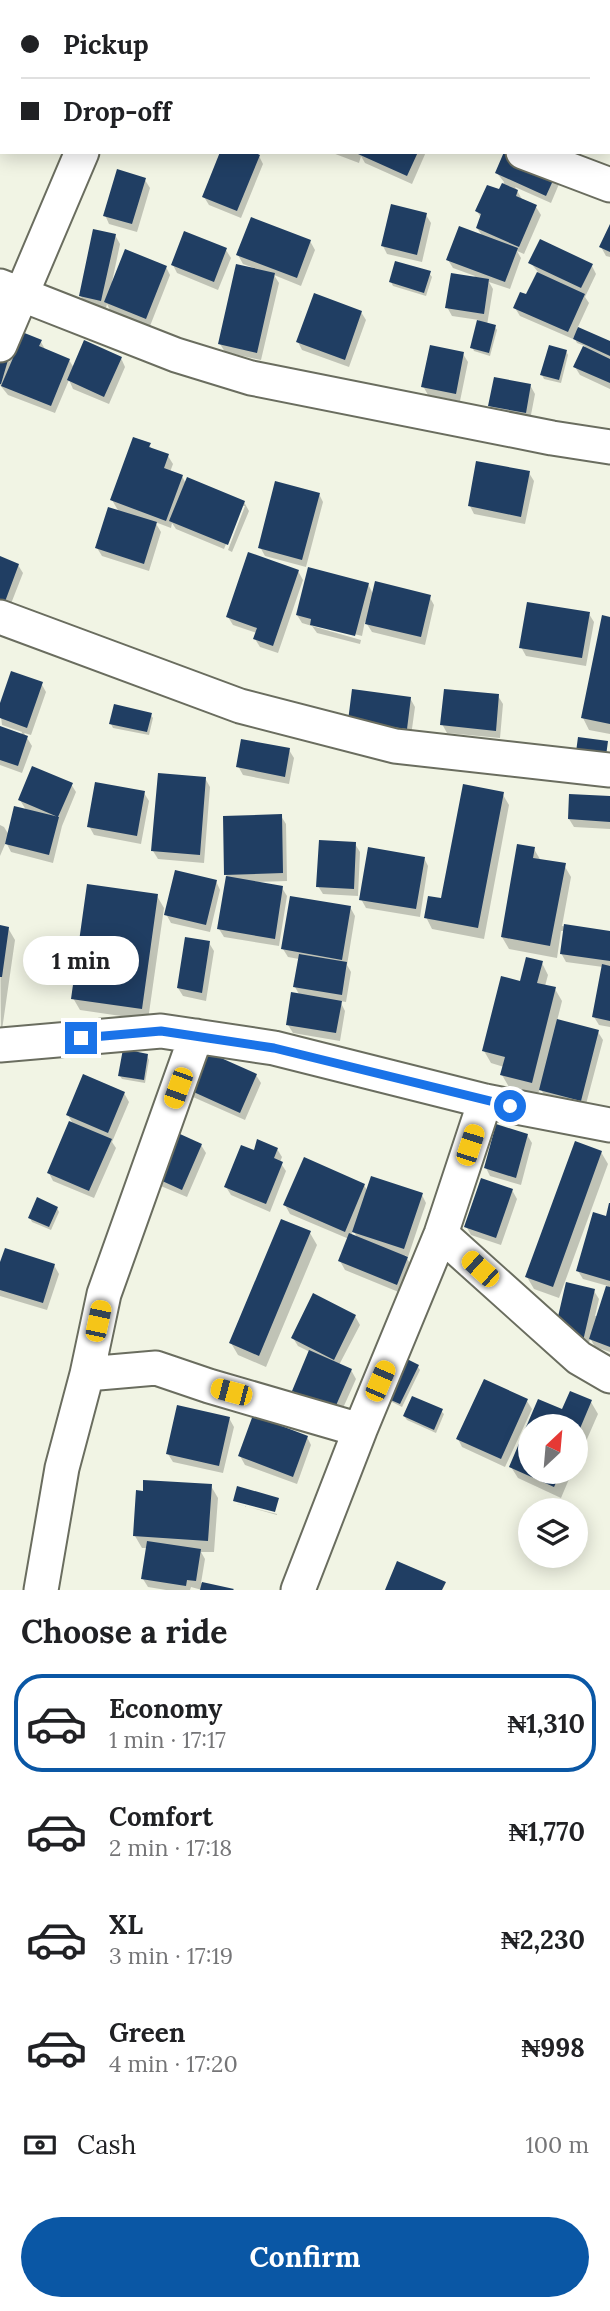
<!DOCTYPE html>
<html lang="en">
<head>
<meta charset="utf-8">
<style>
	body { margin:0; font-family:Lora,serif; background:#f6f6f6; color:#202124; height:100vh; display:flex; flex-direction:column; font-size:26px; white-space:nowrap }
	* { box-sizing:border-box; margin:0 }
	p { font-size:23px; color:#757577 }
	.icon { flex:none; width:38px; height:38px; fill:none; stroke:currentColor; stroke-width:2; stroke-linecap:round; stroke-linejoin:round }
	.map { position:relative; height:1590px; overflow:hidden }
	.side { display:flex; flex-direction:column; background:#fff; flex:1 }
	.side>* { flex:none }
	.guide { position:absolute; left:0px; top:0px; width:611px; height:154px; box-shadow:0 4px 18px #0003; display:grid; align-content:center; height:154px; padding:0 21px; background:#fff }
	.needle { width:46px; rotate:26deg }
	.tools { position:absolute; left:518px; top:1414px; display:grid; gap:14px }
	.tools a { display:grid; place-items:center; width:70px; height:70px; border-radius:50%; background:#fff; box-shadow:0 4px 18px #0003; font-size:35px }
	.end { position:absolute; width:32px; height:32px; margin:-16px; border:9px solid #1a73e8; background:#fff; box-shadow:0 0 0 4px #fff }
	.from { border-radius:50% }
	.bubble { position:absolute; height:49px; border-radius:24px; background:#fff; box-shadow:0 4px 18px #0003; font-size:23px; font-weight:700; line-height:49px; text-align:center }
	.car { position:absolute; width:21px; height:42px; margin:-21px -10px; border-radius:9px; box-shadow:0 0 5px 2px #0007; background:linear-gradient(#f5c518 24%,#345 0 40%,#f5c518 0 76%,#345 0 86%,#f5c518 0) }
	.guide b { display:flex; align-items:center; gap:24px; height:66px; font-size:26px }
	.guide b+b { border-top:2px solid #e0e0e0 }
	.guide i { width:18px; height:18px; background:#202124 }
	ul { padding:0; list-style:none }
	li { display:flex; align-items:center; gap:21px; height:98px; margin:0 14px 10px; padding:0 7px; border:4px solid transparent; border-radius:28px }
	li div { flex:1 }
	li b { display:block; font-size:26px }
	li em { font-style:normal; font-weight:700 }
	li.active { border-color:#0a57a5 }
	li>.icon { width:63px; height:63px; stroke-width:1.5 }
	h2 { padding:0 21px; font-size:32px; line-height:84px }
	.pay { display:flex; align-items:center; gap:18px; height:77px; padding:0 21px; font-size:26px }
	.pay p { margin-inline-start:auto }
	.cta { display:flex; gap:14px; margin-top:auto; padding:14px 21px }
	.cta a { flex:1; height:80px; border-radius:42px; background:#0a57a5; color:#fff; font-size:28px; font-weight:700; line-height:80px; text-align:center }
	.map>svg:first-child { display:block }
	.shadow { fill:#0003; fill-rule:evenodd }
	.building { fill:#203e63 }
	.lines { fill:none; stroke-linecap:round; stroke-linejoin:round }
	.minor-casing { stroke:#6a6d5f; stroke-width:37 }
	.minor { stroke:#fff; stroke-width:33 }
	.route { stroke:#1a73e8; stroke-width:9 }
</style>
</head>
<body>
<div class="map">
<svg width="610" height="1590" viewBox="0 0 610 1590">
	<rect width="100%" height="100%" fill="#f1f4e4"/>
	<path class="shadow" d="M232 0H310L309 2H236Z
		M430 0H511V2H429Z
		M610 4V47L609 46Z
		M609 64H610L609 111Z
		M0 123 2 124 0 150Z
		M330 152H426L412 184 365 163 361 156 359 163Z
		M259 156 263 164 241 218 209 205 204 197Z
		M497 173 554 175 559 184 551 203 515 187 523 201 536 207 541 215 524 254 517 251 521 258 510 289 489 282 493 289 487 325 495 327 497 330 490 356 474 351 472 347 479 320 452 316 447 307 475 276 453 268 448 260 483 237 477 228 481 218 477 211 500 192 504 182Z
		M145 180 150 188 137 232 109 224 105 215Z
		M426 215 431 223 422 262 387 254 383 246Z
		M610 228V257L606 256 601 247Z
		M115 235 120 244 112 282 166 267 170 275 150 326 110 310 107 304 106 308 85 304 80 295Z
		M310 241 315 250 301 286 274 275 279 283 261 360 225 352 220 344 254 268 243 264 238 255Z
		M226 250 231 258 218 290 177 273 173 265Z
		M530 262 592 266 596 274 585 297 589 303 577 329 610 343V389L580 375 575 367 585 346 577 343 574 337 573 339 520 316 515 308 527 297 538 272Z
		M429 273 432 277 426 296 393 286 391 282Z
		M361 312 366 320 349 367 302 350 298 342Z
		M41 342 46 351 69 360 74 368 121 358 125 367 109 404 73 389 69 380 55 413 8 395 0 385V359L10 362 5 354Z
		M566 351 568 355 561 383 544 379 542 375Z
		M463 354 468 362 460 401 428 395 423 386Z
		M530 385 535 394 530 420 495 414 490 406Z
		M149 445 153 450 168 456 173 464 170 472 182 476 186 484 244 502 249 511 232 552 228 550 245 506H242L224 549 176 529 172 523 171 528 155 522 161 532 149 571 102 556 97 548 119 512 112 500Z
		M529 473 534 481 525 524 474 514 470 506Z
		M319 494 323 502 306 567 265 556 260 547Z
		M0 558 18 565 23 573 7 614 0 612Z
		M298 571 303 580 278 653 260 647 255 639 257 633 233 625 228 617Z
		M368 584 373 594 429 596 434 605 425 645 372 632 365 621 362 636 310 623 312 626 302 623 297 615Z
		M589 614 594 622 586 666 526 656 521 647Z
		M610 619V734L589 730 583 718Z
		M312 626 361 640 360 644 317 633Z
		M41 683 46 692 31 735 24 733 32 746 22 773 0 765V728L21 735 22 732 2 725 0 708Z
		M498 696 503 704 500 738 447 733 442 724Z
		M410 698 415 707 411 736 355 729Z
		M150 714 153 718 149 735 113 728 111 724Z
		M289 750 294 758 289 784 243 775 238 766Z
		M205 778 210 787 204 863 158 859 153 851Z
		M71 784 76 792 62 826 53 863 11 852 6 842 0 856V825L4 827 9 835 26 810 20 800Z
		M144 793 149 801 141 844 94 835 89 826Z
		M502 793 509 805 484 939 432 929 426 917 443 900Z
		M610 798V829L574 827 569 819Z
		M281 816 286 824 287 881 257 882 282 888 287 896 279 946 224 937 219 929 227 877 226 874Z
		M355 844 360 852 358 896 323 894 318 886Z
		M534 849 541 861 564 865 571 877 562 926 610 933V1027L599 1025 594 1017 603 967 566 962 561 953 565 931H561L557 958 509 949 502 937Z
		M424 858 428 866 420 917 366 908 361 899Z
		M216 881 220 890 210 932 171 923 166 914Z
		M157 896 164 908 148 1020 80 1010 73 998Z
		M350 907 355 916 347 965 351 972 346 1002 340 1001 345 1011 340 1041 293 1033 288 1025 300 996 295 987 299 959 288 957 283 949Z
		M0 927 8 928 15 940 1 1037Z
		M209 943 214 951 206 1001 183 996 178 988Z
		M542 963 548 975 545 986 555 989 562 1001 557 1021 598 1032 603 1040 585 1108 546 1098 540 1088 538 1094 509 1087 502 1075 504 1067 491 1063 484 1051 522 983Z
		M147 1056 149 1060 145 1083 122 1079 120 1076Z
		M256 1075 261 1083 245 1120 193 1097 189 1089Z
		M124 1093 129 1102 112 1142 116 1148 94 1198 53 1181 49 1173 73 1124 68 1115Z
		M527 1135 532 1143 521 1185 490 1176 486 1168Z
		M201 1145 206 1153 187 1197 156 1184Z
		M277 1149 282 1157 280 1162 286 1171 270 1212 231 1195 226 1187 255 1152Z
		M601 1152 608 1164 559 1298 534 1289 527 1277Z
		M364 1185 368 1192 422 1195 426 1203 408 1257 405 1255 412 1267 401 1293 345 1270 340 1261 349 1239 290 1214 285 1205ZM353 1230 358 1239 351 1236Z
		M512 1190 517 1199 501 1245 471 1235 466 1226Z
		M57 1208 59 1212 51 1230 32 1222 30 1218Z
		M610 1208V1352L595 1347 590 1338 588 1348 561 1342 594 1291 599 1299 595 1316H598L608 1286 583 1279 578 1271 607 1218Z
		M310 1233 317 1245 266 1367 238 1355 231 1343Z
		M54 1265 59 1274 47 1310 0 1296V1268Z
		M355 1316 360 1325 339 1365 351 1370 356 1379 339 1417 298 1399 293 1391 310 1352 298 1346 293 1338Z
		M418 1367 420 1370 402 1407 384 1398Z
		M527 1401 532 1409 505 1467 462 1447 458 1439Z
		M539 1401 563 1412 591 1402 598 1414 576 1464V1426H530V1472H572L561 1498 518 1478 511 1467Z
		M441 1411 444 1414 436 1433 407 1420 404 1416Z
		M229 1418 234 1427 223 1473 173 1462 168 1454Z
		M307 1437 311 1445 297 1484 245 1465 240 1456Z
		M211 1486 218 1498 214 1552H201L205 1559 201 1583 230 1590H202L191 1587 190 1590H166L148 1587 143 1579 148 1548H142L135 1536Z
		M237 1504 277 1514V1515L238 1504Z"/>
	<path class="building" d="M220 152H254L260 155 237 211 202 197Z
		M359 152H418L407 176 358 154Z
		M504 152 556 174 546 196 495 173Z
		M117 169 146 178 132 224 103 216Z
		M502 183 518 190 516 196 537 205 519 247 476 228 481 214 475 211 487 185 499 189Z
		M391 204 427 213 417 255 381 246Z
		M251 217 311 240 297 278 236 255Z
		M610 224V252L599 247Z
		M459 226 518 248 505 282 446 260Z
		M93 229 116 234 101 301 79 296Z
		M184 231 227 248 214 282 171 265Z
		M540 239 593 264 581 288 528 263Z
		M125 249 167 266 146 319 104 302Z
		M395 261 431 271 424 293 389 282Z
		M236 264 275 273 257 353 218 344Z
		M537 272 585 294 568 332 513 308 520 292 526 294Z
		M451 273 489 279 484 314 445 308Z
		M314 293 362 311 345 360 296 342Z
		M477 320 496 325 489 353 470 348Z
		M578 327 610 341V356L573 339Z
		M22 332 42 340 39 346 70 359 51 406 1 386 13 358 3 354Z
		M84 340 122 357 104 397 67 380Z
		M430 345 464 352 456 394 421 387Z
		M549 345 567 350 559 380 540 375Z
		M583 346 610 359V383L573 367Z
		M0 358 8 360 1 384H0Z
		M494 377 531 384 526 413 488 406Z
		M133 437 151 443 149 447 169 454 164 468 183 475 166 521 110 500Z
		M476 461 530 471 521 517 468 506Z
		M187 477 245 501 228 545 169 521Z
		M275 481 320 493 302 560 258 548Z
		M108 507 157 522 144 564 95 548Z
		M248 552 299 570 273 646 253 639 257 628 226 617Z
		M0 556 19 564 3 607 0 606Z
		M308 567 369 583 355 636 310 625 311 619 296 615Z
		M375 581 431 595 421 637 365 624Z
		M527 602 590 612 582 658 519 648Z
		M602 615 610 617V724L581 718Z
		M11 671 43 682 27 728 0 718V703Z
		M352 689 411 697 407 729 348 721Z
		M444 689 499 694 496 731 440 725Z
		M114 704 152 713 147 732 109 724Z
		M0 726 28 736 18 766 0 760Z
		M578 737 608 741 606 756 576 752Z
		M241 739 290 748 285 777 236 767Z
		M32 766 73 783 58 817 18 800Z
		M158 773 206 777 200 855 151 851Z
		M95 782 145 791 137 836 87 827Z
		M463 784 504 792 478 928 424 918 428 896 441 898Z
		M569 794 610 796V822L568 819Z
		M14 806 59 817 49 855 5 844Z
		M282 814 283 873 224 875 223 816Z
		M319 840 356 842 354 889 316 887Z
		M517 844 535 847 533 858 566 863 550 946 501 937Z
		M368 847 425 857 416 909 359 900Z
		M175 870 217 880 206 925 164 915Z
		M226 876 283 886 275 939 217 929Z
		M87 884 158 894 142 1009 71 999Z
		M290 896 351 906 342 960 281 949Z
		M564 924 610 931V961L560 954Z
		M0 925 9 927 2 977H0Z
		M185 937 210 941 202 993 177 988Z
		M299 954 347 962 342 995 293 987Z
		M526 957 543 961 537 983 556 987 532 1083 500 1075 505 1057 482 1051 501 976 520 981Z
		M602 964 610 966V1021L592 1017Z
		M291 992 342 1001 336 1033 286 1025Z
		M557 1019 599 1030 581 1101 539 1090Z
		M123 1049 148 1054 144 1080 118 1076Z
		M203 1050 257 1074 240 1113 187 1089Z
		M83 1074 125 1092 108 1133 66 1115Z
		M69 1121 112 1139 89 1191 47 1173Z
		M496 1124 528 1134 516 1178 484 1168Z
		M169 1129 202 1144 182 1190 149 1175Z
		M257 1139 278 1148 274 1158 283 1162 266 1204 224 1187 241 1145 254 1150Z
		M575 1141 602 1151 553 1287 525 1277Z
		M304 1157 365 1184 345 1232 283 1205Z
		M371 1176 423 1193 404 1249 352 1232Z
		M481 1178 513 1189 496 1238 464 1227Z
		M37 1197 58 1207 49 1227 28 1218Z
		M609 1203H610V1281L576 1271 593 1212 606 1216Z
		M281 1219 311 1231 259 1356 229 1343Z
		M349 1233 408 1257 397 1285 338 1261Z
		M5 1248 55 1264 43 1303 0 1290V1262Z
		M566 1282 595 1289 583 1341 554 1334Z
		M606 1286 610 1287V1347L589 1339Z
		M313 1293 356 1315 334 1360 291 1338Z
		M309 1350 352 1369 334 1410 292 1391Z
		M399 1355 419 1365 400 1404 379 1395Z
		M484 1379 528 1399 501 1459 456 1439Z
		M570 1391 592 1400 576 1438V1426H530V1472H561L554 1487 509 1467 538 1399 562 1409Z
		M412 1396 443 1409 434 1430 403 1416Z
		M177 1405 230 1417 219 1466 166 1454Z
		M253 1415 308 1436 293 1477 238 1456Z
		M143 1480 212 1484 208 1541 133 1536 136 1490 143 1491Z
		M237 1486 279 1498 275 1512 233 1501Z
		M147 1541 201 1549 196 1581 187 1580 186 1586 141 1579Z
		M397 1561 446 1582 442 1590H385Z
		M202 1582 234 1589 233 1590H200Z"/>
	<g class="lines">
		<g class="minor-casing">
			<path id="minor" d="M188 0 191 2
				M148 2 149 0
				M523 152 610 185
				M0 286 176 355 251 378 552 438 610 447
				M0 345 82 152
				M0 617 240 706 395 746 610 770
				M0 1045 161 1031 274 1048 485 1101 610 1125
				M441 1234 579 1358 610 1376
				M87 1374 156 1368 209 1386 360 1430
				M41 1590 62 1468 87 1374 104 1294 196 1036
				M298 1590 360 1430 441 1234 485 1101"/>
		</g>
		<use href="#minor" class="minor"/>
	</g>
	<g class="lines">
		<path class="route" d="M81 1038 161 1031 274 1048 510 1106"/>
	</g>
</svg>
<div class="tools">
<a><svg class="needle" viewBox="-14 -14 28 28"><path d="M0-13l5 13h-10z" fill="#e53935"/><path d="M0 13l5-13h-10z" fill="#757577"/></svg></a>
<a><svg class="icon" aria-label="layers" viewBox="0 0 24 24"><path d="M12 4l9 5-9 5-9-5zM3 14l9 5 9-5"/></svg></a>
</div>
<i class="end from" style="left:510px;top:1106px"></i>
<i class="end" style="left:81px;top:1038px"></i>
<div class="bubble" style="left:23px;top:936px;width:116px">1 min</div>
<i class="car" style="left:178px;top:1088px;rotate:200deg"></i>
<i class="car" style="left:470px;top:1145px;rotate:18deg"></i>
<i class="car" style="left:480px;top:1269px;rotate:312deg"></i>
<i class="car" style="left:98px;top:1321px;rotate:12deg"></i>
<i class="car" style="left:380px;top:1381px;rotate:23deg"></i>
<i class="car" style="left:231px;top:1392px;rotate:285deg"></i>
<div class="guide">
<b><i class="from"></i>Pickup</b>
<b><i></i>Drop-off</b>
</div>
</div>
<section class="side">
<h2>Choose a ride</h2>
<ul>
<li class="active"><svg class="icon" aria-label="car" viewBox="0 0 24 24"><path d="M5 17H2v-5l4-1 3-4h7l3 4 3 1v5h-3M9 17h6M6 11h13"/><circle cx="7" cy="17" r="2"/><circle cx="17" cy="17" r="2"/></svg><div><b>Economy</b><p>1 min · 17:17</p></div><em>₦1,310</em></li>
<li><svg class="icon" aria-label="car" viewBox="0 0 24 24"><path d="M5 17H2v-5l4-1 3-4h7l3 4 3 1v5h-3M9 17h6M6 11h13"/><circle cx="7" cy="17" r="2"/><circle cx="17" cy="17" r="2"/></svg><div><b>Comfort</b><p>2 min · 17:18</p></div><em>₦1,770</em></li>
<li><svg class="icon" aria-label="car" viewBox="0 0 24 24"><path d="M5 17H2v-5l4-1 3-4h7l3 4 3 1v5h-3M9 17h6M6 11h13"/><circle cx="7" cy="17" r="2"/><circle cx="17" cy="17" r="2"/></svg><div><b>XL</b><p>3 min · 17:19</p></div><em>₦2,230</em></li>
<li><svg class="icon" aria-label="car" viewBox="0 0 24 24"><path d="M5 17H2v-5l4-1 3-4h7l3 4 3 1v5h-3M9 17h6M6 11h13"/><circle cx="7" cy="17" r="2"/><circle cx="17" cy="17" r="2"/></svg><div><b>Green</b><p>4 min · 17:20</p></div><em>₦998</em></li>
</ul>
<div class="pay"><svg class="icon" aria-label="cash" viewBox="0 0 24 24"><path d="M3 7h18v10H3z"/><circle cx="12" cy="12" r="2"/></svg>Cash<p>100 m</p></div>
<div class="cta"><a>Confirm</a></div>
</section>
</body>
</html>
